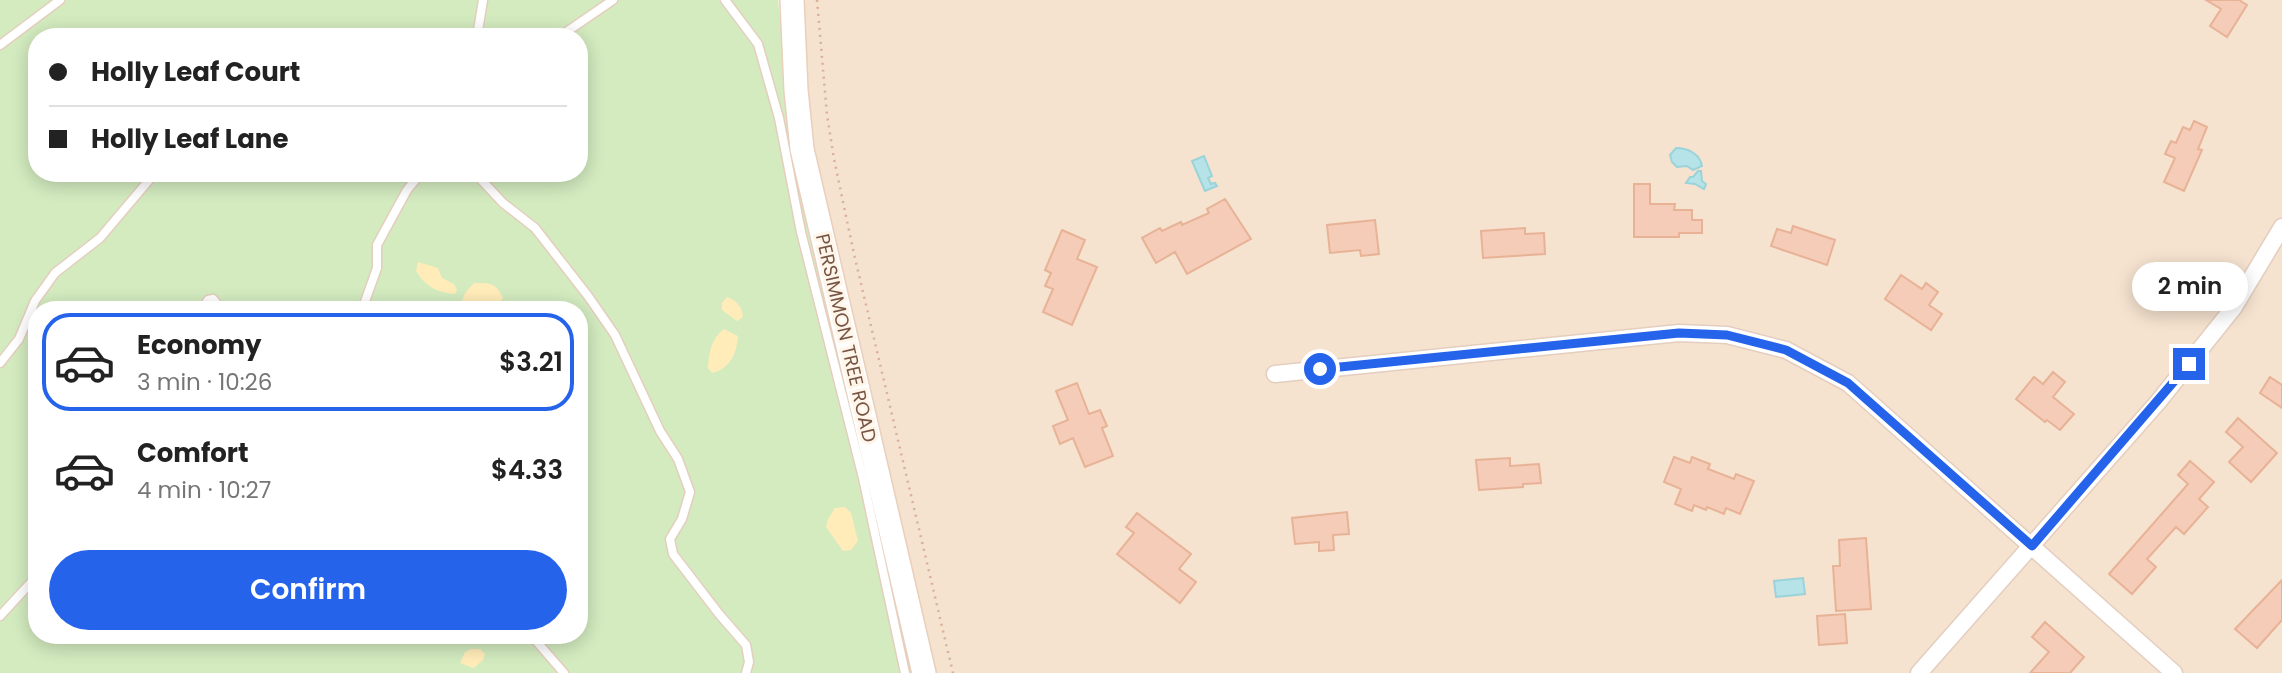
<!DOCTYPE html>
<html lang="en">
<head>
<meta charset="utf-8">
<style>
	body { margin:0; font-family:Poppins,sans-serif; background:#f6f6f6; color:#222; height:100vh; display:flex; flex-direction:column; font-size:26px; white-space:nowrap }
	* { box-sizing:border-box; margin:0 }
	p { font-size:23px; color:#767676 }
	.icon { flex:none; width:38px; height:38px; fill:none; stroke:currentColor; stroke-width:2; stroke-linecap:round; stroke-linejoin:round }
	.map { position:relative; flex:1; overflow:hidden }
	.side { position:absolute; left:28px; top:301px; width:560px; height:343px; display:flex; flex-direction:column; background:#fff; border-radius:28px; box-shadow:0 4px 18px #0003 }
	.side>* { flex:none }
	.hud { position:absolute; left:28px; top:28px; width:560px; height:154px; border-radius:28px; box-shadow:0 4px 18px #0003; display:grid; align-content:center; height:154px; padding:0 21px; background:#fff }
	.end { position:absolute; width:32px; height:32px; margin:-16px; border:9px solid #2563eb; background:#fff; box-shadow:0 0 0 4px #fff }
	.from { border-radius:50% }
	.bubble { position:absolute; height:49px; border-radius:24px; background:#fff; box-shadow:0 4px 18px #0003; font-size:23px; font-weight:600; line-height:49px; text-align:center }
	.hud b { display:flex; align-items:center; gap:24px; height:66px; font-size:26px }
	.hud b+b { border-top:2px solid #e0e0e0 }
	.hud i { width:18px; height:18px; background:#222 }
	ul { padding:12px 0 0; list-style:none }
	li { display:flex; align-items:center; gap:21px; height:98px; margin:0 14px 10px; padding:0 7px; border:4px solid transparent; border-radius:28px }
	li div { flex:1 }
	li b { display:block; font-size:26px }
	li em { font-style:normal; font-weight:600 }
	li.active { border-color:#2563eb }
	li>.icon { width:63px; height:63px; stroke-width:1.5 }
	.cta { display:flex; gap:14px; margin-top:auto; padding:14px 21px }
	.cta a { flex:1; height:80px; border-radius:42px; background:#2563eb; color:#fff; font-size:28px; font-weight:600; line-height:80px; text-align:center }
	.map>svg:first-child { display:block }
	.residential { fill:#f5e2cf }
	.green { fill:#d3ebbf; fill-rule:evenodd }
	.sand { fill:#ffecb9 }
	.water { fill:#b5e3e8; stroke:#9ad3da; stroke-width:2 }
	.building { fill:#f4ccb7; stroke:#e8b296; stroke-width:2 }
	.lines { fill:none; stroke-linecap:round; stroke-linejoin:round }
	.lane-casing { stroke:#e4cebf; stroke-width:11 }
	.street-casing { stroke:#e4cebf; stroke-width:19 }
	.secondary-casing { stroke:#e9cfbc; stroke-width:26 }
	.path { stroke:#d9b09a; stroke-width:2.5; stroke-dasharray:2 5; stroke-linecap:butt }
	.lane { stroke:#fff; stroke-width:8 }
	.street { stroke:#fff; stroke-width:16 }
	.secondary { stroke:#fff; stroke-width:23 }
	.route { stroke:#2563eb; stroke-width:9 }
	.labels { text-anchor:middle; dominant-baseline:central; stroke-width:6; stroke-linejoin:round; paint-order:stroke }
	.street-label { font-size:19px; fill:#765546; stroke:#fff5e8 }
</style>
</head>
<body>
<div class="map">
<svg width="2282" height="673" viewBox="0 0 2282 673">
	<rect width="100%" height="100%" fill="#fdf1e1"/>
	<path class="residential" d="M792 0H2282V673H924L802 150Z"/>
	<path class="green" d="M0 0H778L795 158 916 673H0ZM37 37H579V173H37ZM37 310H579V635H37Z"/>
	<path class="sand" d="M418 262 438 268 442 278 454 284 457 290 455 294C437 293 425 286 416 271Z
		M474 283C489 283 496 282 503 298L497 306 485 310 468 308 462 301 465 293Z
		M727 297C737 301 742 306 743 317L737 321 722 310V303Z
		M724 329 738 336C737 353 730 369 712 373L708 368C709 352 711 339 724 329Z
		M845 507 851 513 858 541 851 550 843 551 826 527 828 519 835 508Z
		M471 649H480L485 654 483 660 474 668 460 663 465 652Z"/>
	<path class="water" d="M1676 148C1688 148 1700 154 1702 166L1693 170 1687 166 1677 167 1672 162 1670 155Z
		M1204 156 1212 176 1208 178 1211 184 1215 183 1217 186 1205 191 1192 161Z
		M1698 171H1701L1702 181 1706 184 1704 189 1695 184 1686 183 1690 177H1693Z
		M1803 578 1805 594 1776 597 1774 581Z"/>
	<path class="building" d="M2206 0H2239L2247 5 2227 37 2210 26 2221 9Z
		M2194 121 2207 127 2198 149 2202 150 2184 191 2164 182 2175 158 2165 154 2171 141 2176 143 2183 127 2190 130Z
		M1634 184H1650V204H1675L1674 210H1692V220H1702V233H1679V237H1634Z
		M1225 199 1251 239 1187 274 1175 252 1156 263 1142 238 1160 228 1162 231 1181 222 1182 225 1209 213 1207 209Z
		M1375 220 1379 254 1361 256 1360 250 1330 253 1327 225Z
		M1793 226 1835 240 1827 265 1771 246 1777 229 1791 233Z
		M1525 228V234L1544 233 1545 254 1483 258 1481 231Z
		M1062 230 1085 240 1077 259 1097 267 1072 325 1043 312 1053 289 1045 286 1051 273 1045 270Z
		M1901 275 1922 289 1926 283 1938 292 1929 305 1942 314 1931 330 1885 299Z
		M2053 372 2065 382 2053 397 2074 414 2060 430 2047 420 2045 422 2016 399 2034 377 2043 384Z
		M2270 377 2282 385V408L2260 393Z
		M1077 383 1089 414 1100 410 1107 426 1102 428 1113 456 1085 467 1073 438 1060 444 1053 426 1068 420 1056 391Z
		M2238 418 2277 453 2251 482 2229 462 2243 447 2226 432Z
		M1674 457 1690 463 1692 457 1710 464 1708 469 1734 479 1736 474 1754 481 1740 514 1726 508 1724 514 1707 507 1706 510 1694 505 1692 511 1675 504 1681 489 1664 482Z
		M1510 458V466L1539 464 1541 483 1523 484V487L1479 490 1476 460Z
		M2190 461 2214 482 2199 499 2208 507 2184 534 2176 527 2147 559 2156 567 2132 594 2109 574 2188 484 2178 475Z
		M1347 512 1349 534 1333 535 1334 550 1319 551V542L1295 544 1292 518Z
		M1137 513 1191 554 1179 569 1196 582 1180 603 1117 554 1134 533 1126 527Z
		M1866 538 1871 609 1836 611 1833 566H1840L1839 540Z
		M2282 580V620L2257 648 2235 629Z
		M1845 614 1847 643 1819 645 1817 616Z
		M2045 622 2084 657 2070 673H2030L2049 652 2032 637Z"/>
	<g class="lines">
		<g class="lane-casing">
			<path id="lane" d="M725 0 758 44 779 118 801 232 863 478 905 673
				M477 37 483 0
				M559 37 613 0
				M0 45 60 0
				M475 173 503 203 535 228 588 296 615 335 660 431 678 459 690 492 682 519 670 539 673 554 719 614 746 645 749 662 746 673
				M202 310 208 300 213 299 222 310
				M362 310 377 268V245L407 190 421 173
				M0 363 19 339 35 301 55 273 100 238 155 173
				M0 616 37 576
				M531 635 564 673"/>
		</g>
		<g class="street-casing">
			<path id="street" d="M1275 374 1679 333 1727 335 1786 350 1848 383 2174 673
				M1919 673 2158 402 2234 307 2282 227"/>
		</g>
		<g class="secondary-casing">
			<path id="secondary" d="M792 0 796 90 802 149 924 673"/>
		</g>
		<path class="path" d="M817 0 827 115 834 159 854 254 953 673"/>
		<use href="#lane" class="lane"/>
		<use href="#street" class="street"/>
		<use href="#secondary" class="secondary"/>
	</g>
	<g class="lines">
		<path class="route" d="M1320 369 1679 333 1727 335 1786 350 1848 383 2032 546 2189 364"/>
	</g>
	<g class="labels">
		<g class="street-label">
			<text transform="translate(846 338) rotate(77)">PERSIMMON TREE ROAD</text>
		</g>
	</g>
</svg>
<i class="end from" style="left:1320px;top:369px"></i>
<i class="end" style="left:2189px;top:364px"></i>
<div class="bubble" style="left:2132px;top:262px;width:116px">2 min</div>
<div class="hud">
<b><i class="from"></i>Holly Leaf Court</b>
<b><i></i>Holly Leaf Lane</b>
</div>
<section class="side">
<ul>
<li class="active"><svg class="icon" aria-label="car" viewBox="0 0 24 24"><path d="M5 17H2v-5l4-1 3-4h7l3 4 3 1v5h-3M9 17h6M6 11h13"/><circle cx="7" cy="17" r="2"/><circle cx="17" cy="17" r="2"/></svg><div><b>Economy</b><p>3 min · 10:26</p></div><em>$3.21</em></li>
<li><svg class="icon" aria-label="car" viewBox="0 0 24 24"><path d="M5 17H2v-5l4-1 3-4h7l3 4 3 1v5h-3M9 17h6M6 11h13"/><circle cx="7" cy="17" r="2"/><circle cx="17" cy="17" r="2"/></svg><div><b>Comfort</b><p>4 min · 10:27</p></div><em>$4.33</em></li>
</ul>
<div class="cta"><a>Confirm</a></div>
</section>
</div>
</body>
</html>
